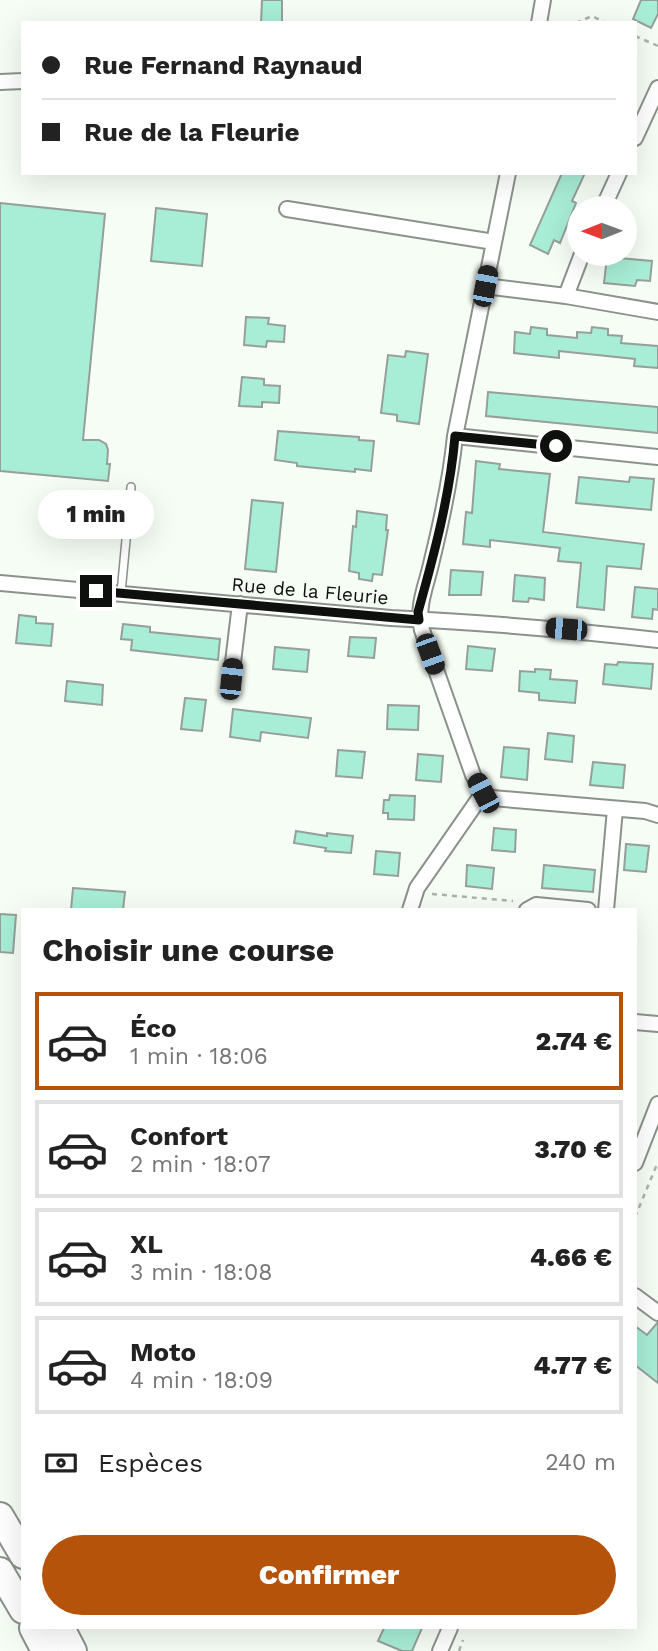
<!DOCTYPE html>
<html lang="fr">
<head>
<meta charset="utf-8">
<style>
	body { margin:0; font-family:"Work Sans",sans-serif; background:#f6f6f6; color:#222; height:100vh; display:flex; flex-direction:column; font-size:26px; white-space:nowrap }
	* { box-sizing:border-box; margin:0 }
	p { font-size:23px; color:#767676 }
	.icon { flex:none; width:38px; height:38px; fill:none; stroke:currentColor; stroke-width:2; stroke-linecap:round; stroke-linejoin:round }
	.map { position:relative; flex:1; overflow:hidden }
	.sheet { position:absolute; left:21px; top:908px; width:616px; height:721px; display:flex; flex-direction:column; background:#fff; border-radius:0px; box-shadow:0 7px 28px #0002 }
	.sheet>* { flex:none }
	.banner { position:absolute; left:21px; top:21px; width:616px; height:154px; border-radius:0px; box-shadow:0 7px 28px #0002; display:grid; align-content:center; height:154px; padding:0 21px; background:#fff }
	.needle { width:46px; rotate:269deg }
	.controls { position:absolute; left:567px; top:196px; display:grid; gap:14px }
	.controls a { display:grid; place-items:center; width:70px; height:70px; border-radius:50%; background:#fff; box-shadow:0 7px 28px #0002; font-size:35px }
	.end { position:absolute; width:32px; height:32px; margin:-16px; border:9px solid #0e100e; background:#fff; box-shadow:0 0 0 4px #fff }
	.from { border-radius:50% }
	.bubble { position:absolute; height:49px; border-radius:24px; background:#fff; box-shadow:0 7px 28px #0002; font-size:23px; font-weight:800; line-height:49px; text-align:center }
	.car { position:absolute; width:21px; height:42px; margin:-21px -10px; border-radius:9px; box-shadow:0 0 5px 2px #0007; background:linear-gradient(#222 24%,#8ab4d8 0 40%,#222 0 76%,#8ab4d8 0 86%,#222 0) }
	.banner b { display:flex; align-items:center; gap:24px; height:66px; font-size:26px }
	.banner b+b { border-top:2px solid #e0e0e0 }
	.banner i { width:18px; height:18px; background:#222 }
	ul { padding:0; list-style:none }
	li { display:flex; align-items:center; gap:21px; height:98px; margin:0 14px 10px; padding:0 7px; border:4px solid #e0e0e0; border-radius:0px }
	li div { flex:1 }
	li b { display:block; font-size:26px }
	li em { font-style:normal; font-weight:800 }
	li.selected { border-color:#b45309 }
	li>.icon { width:63px; height:63px; stroke-width:1.5 }
	h2 { padding:0 21px; font-size:32px; line-height:84px }
	.pay { display:flex; align-items:center; gap:18px; height:77px; padding:0 21px; font-size:26px }
	.pay p { margin-inline-start:auto }
	.action { display:flex; gap:14px; margin-top:auto; padding:14px 21px }
	.action a { flex:1; height:80px; border-radius:42px; background:#b45309; color:#fff; font-size:28px; font-weight:800; line-height:80px; text-align:center }
	.map>svg:first-child { display:block }
	.building { fill:#a8edd6; stroke:#959f9b; stroke-width:2 }
	.lines { fill:none; stroke-linecap:round; stroke-linejoin:round }
	.service-casing { stroke:#8b928b; stroke-width:10 }
	.minor-casing { stroke:#8b928b; stroke-width:18 }
	.motorway-casing { stroke:#8b928b; stroke-width:30 }
	.path { stroke:#adb2ac; stroke-width:2.5; stroke-dasharray:5 5; stroke-linecap:butt }
	.service { stroke:#fff; stroke-width:7 }
	.minor { stroke:#fff; stroke-width:14 }
	.motorway { stroke:#fff; stroke-width:26 }
	.route { stroke:#0e100e; stroke-width:9 }
	.labels { text-anchor:middle; dominant-baseline:central; stroke-width:5; stroke-linejoin:round; paint-order:stroke }
	.street-label { font-size:19px; fill:#0e100e; stroke:#f6fdf5 }
</style>
</head>
<body>
<div class="map">
<svg width="658" height="1651" viewBox="0 0 658 1651">
	<rect width="100%" height="100%" fill="#f6fdf5"/>
	<path class="building" d="M262 0H282V23H261Z
		M641 0H658V14L651 28 633 19Z
		M562 173H585L572 201 576 203 560 243 554 240 548 254 530 245Z
		M0 203 105 214 83 440H99L106 444 108 450 107 464H110L108 481 0 471Z
		M156 208 207 214 202 266 151 261Z
		M607 257 652 261 650 281 637 280 635 286 604 283Z
		M246 317 269 318 268 324 285 326 284 342 267 341 266 347 244 345Z
		M531 327 547 329V335L577 338V332L591 333 592 327 608 329V335L622 336 621 343 658 346V368L634 366 635 359 559 351V358L514 353 515 332 530 334Z
		M406 351 428 354 419 424 397 421V415L381 413 388 355 405 357Z
		M242 377 264 379V385L280 386 279 403 262 402V407L239 406Z
		M488 392 658 407V433L486 416Z
		M278 431 359 437V440L374 441 371 471 355 469V472L297 466V463L275 460Z
		M476 461 500 464 499 469 550 474 543 532 644 544 641 569 607 566 604 610 577 607 581 563 558 561 560 548 490 540V547L463 544 466 512 472 513Z
		M579 477 629 482 630 477 654 479 651 510 576 503Z
		M252 500 283 503 276 572 245 569Z
		M357 511 387 515 386 530H388L382 575 373 574 372 581 359 579V573L349 571 353 526 356 527Z
		M451 570 483 572 481 595H449Z
		M515 575 545 578 544 600 529 598 528 602 513 601Z
		M635 587 658 589V610L653 609 652 619 632 617Z
		M19 615 36 617V623L53 624 51 646 16 643Z
		M123 624 150 627V632L220 639 218 660 131 650 132 640 121 639Z
		M350 637 376 638 374 658 348 656Z
		M468 646 495 649 492 671 466 669Z
		M275 647 309 650 307 672 273 669Z
		M618 662 653 664 651 689 603 684 605 664 617 665Z
		M535 669 551 670 550 679 577 681 575 703 539 700V693L519 691 520 671 535 672Z
		M67 681 103 685 102 705 65 701Z
		M185 698 206 700 202 731 181 729Z
		M388 705 419 706 418 730 387 729Z
		M233 709 311 718 308 738 261 732 260 741 230 737Z
		M548 733 574 736 572 762 545 759Z
		M504 747 529 749 527 780 501 777Z
		M338 750 365 752 362 778 336 776Z
		M418 754 443 756 441 782 416 780Z
		M593 762 625 765 623 788 590 785Z
		M390 795 415 796 414 820 388 819V813H383L384 800H389Z
		M494 828 516 830 515 852 492 850Z
		M296 831 327 836V833L353 836 351 853 325 851 326 848 294 843Z
		M626 844 649 846 646 872 624 870Z
		M376 851 400 853 398 876 374 874Z
		M467 865 494 868 492 889 466 886Z
		M544 865 595 870 593 892 542 888Z
		M73 888 125 892 123 910H71Z
		M0 914 16 915 13 953 0 952Z
		M658 1322V1383L635 1365V1326L647 1335Z
		M384 1628H422L412 1651H402L378 1641Z"/>
	<g class="lines">
		<g class="service-casing">
			<path id="service" d="M121 593 131 487"/>
		</g>
		<g class="minor-casing">
			<path id="minor" d="M539 23 543 0
				M0 82 23 81
				M635 138 658 88
				M603 208 619 173
				M287 209 494 242
				M485 286 566 296 658 312
				M566 296 582 254
				M455 436 658 457
				M0 583 391 618C480 622 569 630 658 640
				M231 679 240 604
				M483 793 473 775 422 630C416 606 427 584 432 560 442 519 451 477 455 436L508 173
				M483 793 492 798 645 811 658 815
				M410 910 417 888 483 793
				M527 910 536 905 588 910
				M606 910 615 809
				M635 1022 658 1024
				M635 1163 658 1104
				M635 1296 658 1313
				M440 1651 450 1628"/>
		</g>
		<g class="motorway-casing">
			<path id="motorway" d="M0 1516 23 1555
				M0 1571 23 1610
				M33 1628 45 1651
				M61 1628 73 1651"/>
		</g>
		<path class="path" d="M576 23 592 16 606 23
			M635 36 658 46
			M432 894 513 901
			M635 1217 658 1162
			M459 1651 463 1640"/>
		<use href="#service" class="service"/>
		<use href="#minor" class="minor"/>
		<use href="#motorway" class="motorway"/>
	</g>
	<g class="lines">
		<path class="route" d="M96 591 419 620 418 612C434 555 450 495 455 436L556 446"/>
	</g>
	<g class="labels">
		<g class="street-label">
			<text transform="translate(310 591) rotate(5)">Rue de la Fleurie</text>
		</g>
	</g>
</svg>
<div class="controls">
<a><svg class="needle" viewBox="-14 -14 28 28"><path d="M0-13l5 13h-10z" fill="#e53935"/><path d="M0 13l5-13h-10z" fill="#767676"/></svg></a>
</div>
<i class="end from" style="left:556px;top:446px"></i>
<i class="end" style="left:96px;top:591px"></i>
<div class="bubble" style="left:38px;top:490px;width:116px">1 min</div>
<i class="car" style="left:485px;top:286px;rotate:11deg"></i>
<i class="car" style="left:566px;top:629px;rotate:275deg"></i>
<i class="car" style="left:430px;top:654px;rotate:160deg"></i>
<i class="car" style="left:231px;top:679px;rotate:6deg"></i>
<i class="car" style="left:483px;top:793px;rotate:332deg"></i>
<div class="banner">
<b><i class="from"></i>Rue Fernand Raynaud</b>
<b><i></i>Rue de la Fleurie</b>
</div>
<section class="sheet">
<h2>Choisir une course</h2>
<ul>
<li class="selected"><svg class="icon" aria-label="car" viewBox="0 0 24 24"><path d="M5 17H2v-5l4-1 3-4h7l3 4 3 1v5h-3M9 17h6M6 11h13"/><circle cx="7" cy="17" r="2"/><circle cx="17" cy="17" r="2"/></svg><div><b>Éco</b><p>1 min · 18:06</p></div><em>2.74 €</em></li>
<li><svg class="icon" aria-label="car" viewBox="0 0 24 24"><path d="M5 17H2v-5l4-1 3-4h7l3 4 3 1v5h-3M9 17h6M6 11h13"/><circle cx="7" cy="17" r="2"/><circle cx="17" cy="17" r="2"/></svg><div><b>Confort</b><p>2 min · 18:07</p></div><em>3.70 €</em></li>
<li><svg class="icon" aria-label="car" viewBox="0 0 24 24"><path d="M5 17H2v-5l4-1 3-4h7l3 4 3 1v5h-3M9 17h6M6 11h13"/><circle cx="7" cy="17" r="2"/><circle cx="17" cy="17" r="2"/></svg><div><b>XL</b><p>3 min · 18:08</p></div><em>4.66 €</em></li>
<li><svg class="icon" aria-label="car" viewBox="0 0 24 24"><path d="M5 17H2v-5l4-1 3-4h7l3 4 3 1v5h-3M9 17h6M6 11h13"/><circle cx="7" cy="17" r="2"/><circle cx="17" cy="17" r="2"/></svg><div><b>Moto</b><p>4 min · 18:09</p></div><em>4.77 €</em></li>
</ul>
<div class="pay"><svg class="icon" aria-label="cash" viewBox="0 0 24 24"><path d="M3 7h18v10H3z"/><circle cx="12" cy="12" r="2"/></svg>Espèces<p>240 m</p></div>
<div class="action"><a>Confirmer</a></div>
</section>
</div>
</body>
</html>
